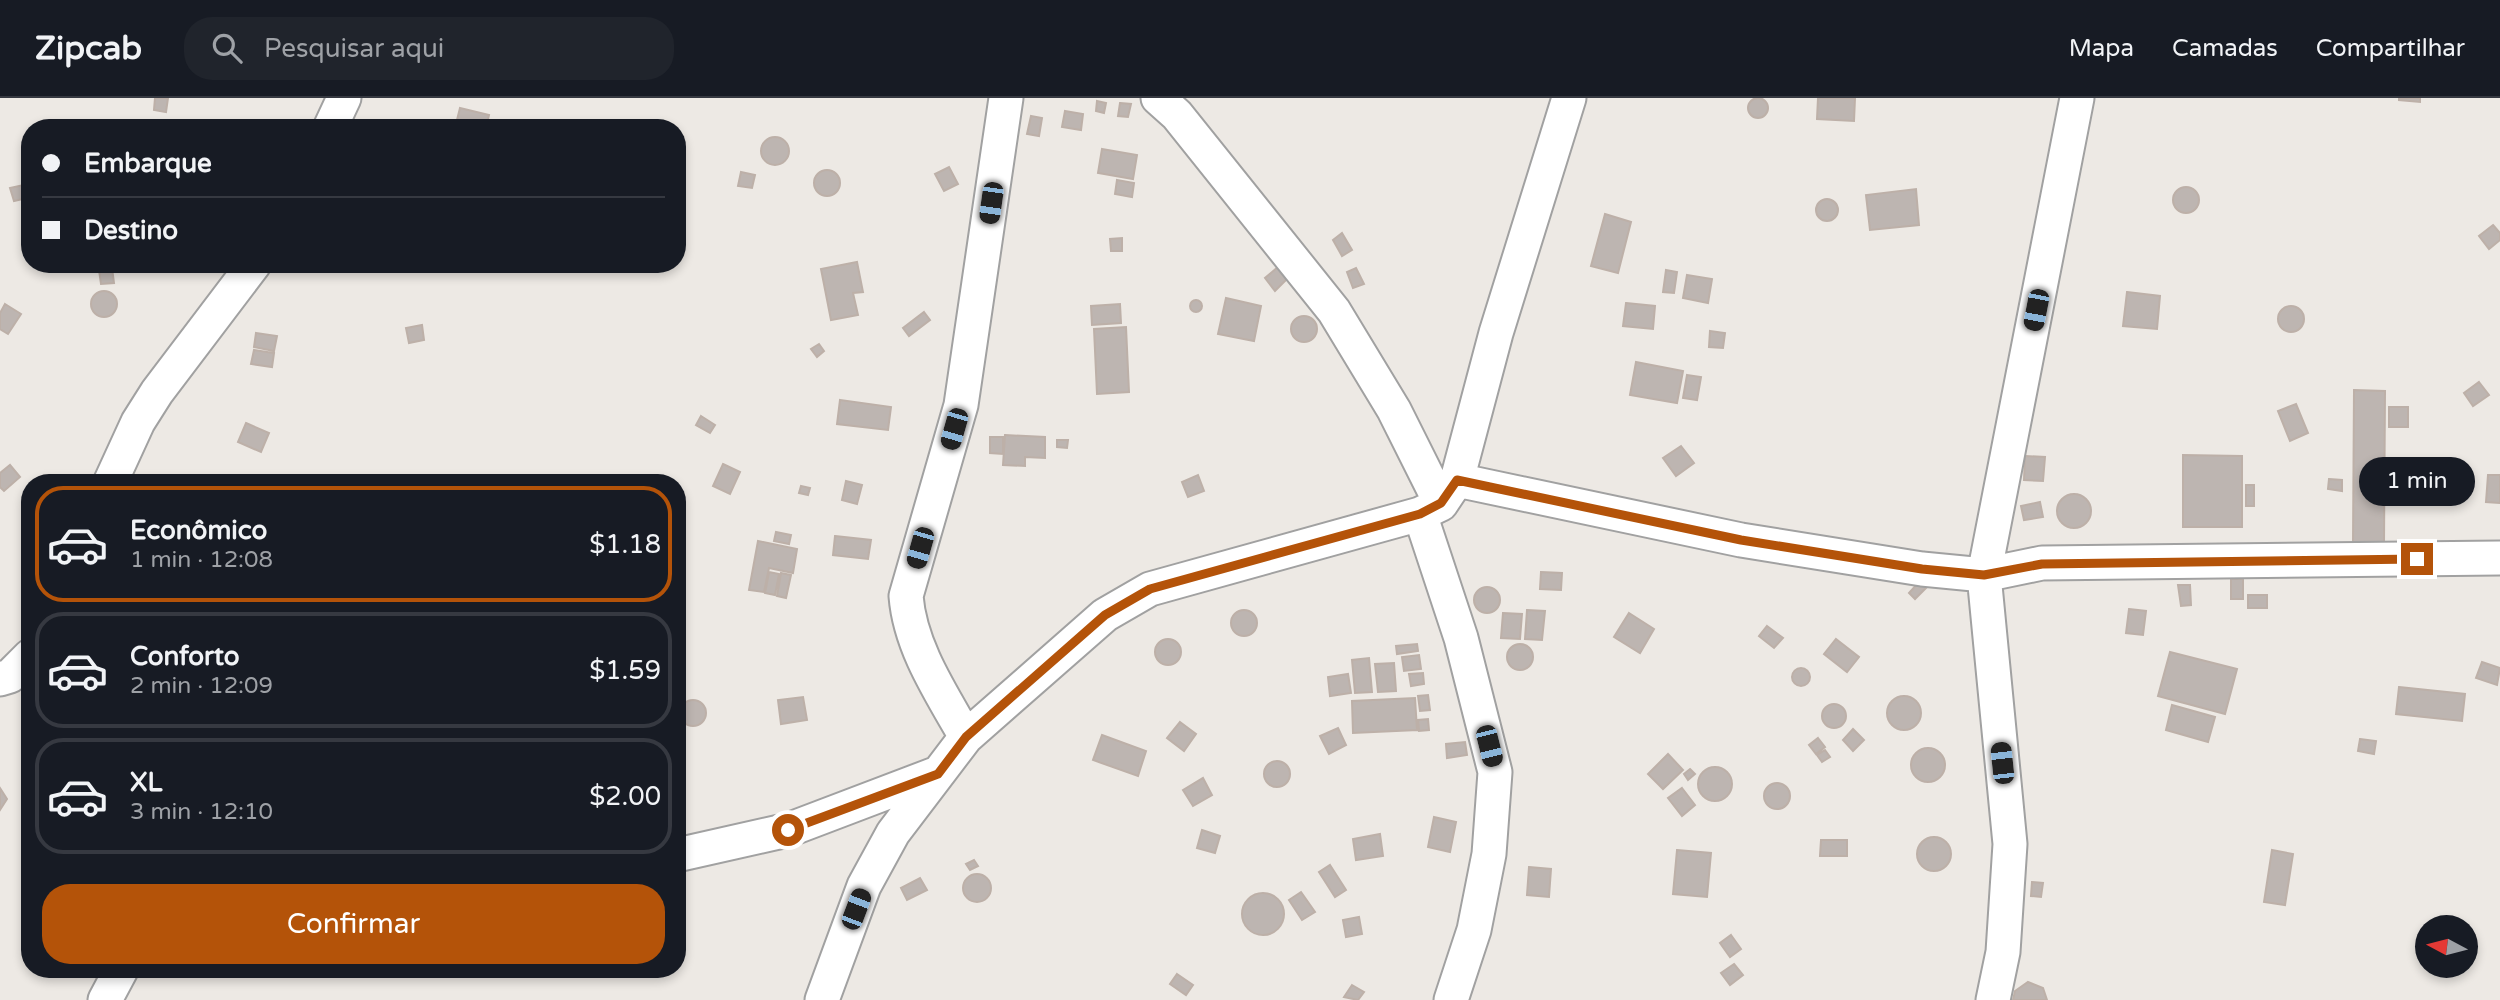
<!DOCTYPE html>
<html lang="pt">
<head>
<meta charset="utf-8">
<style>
	body { margin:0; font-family:"Varela Round",sans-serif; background:#20242c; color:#f1f3f6; height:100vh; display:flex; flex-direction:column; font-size:26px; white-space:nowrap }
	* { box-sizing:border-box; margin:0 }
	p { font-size:23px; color:#9ea1a6 }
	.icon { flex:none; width:38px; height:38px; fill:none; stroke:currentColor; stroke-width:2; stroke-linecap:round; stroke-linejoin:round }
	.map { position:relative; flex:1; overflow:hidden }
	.drawer { position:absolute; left:21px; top:376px; width:665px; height:504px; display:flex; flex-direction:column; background:#171b24; border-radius:28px; box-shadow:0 4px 10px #0003 }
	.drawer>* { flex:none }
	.banner { position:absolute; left:21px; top:21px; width:665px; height:154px; border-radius:28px; box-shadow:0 4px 10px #0003; display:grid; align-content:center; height:154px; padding:0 21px; background:#171b24 }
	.needle { width:46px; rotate:277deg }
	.fabs { position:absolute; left:2415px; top:817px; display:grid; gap:14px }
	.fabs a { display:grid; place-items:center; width:63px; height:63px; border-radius:50%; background:#171b24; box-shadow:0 4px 10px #0003; font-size:35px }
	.end { position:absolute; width:32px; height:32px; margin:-16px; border:9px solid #b45309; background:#fff; box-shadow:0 0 0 4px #fff }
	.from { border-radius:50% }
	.bubble { position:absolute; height:49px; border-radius:24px; background:#171b24; box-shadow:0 4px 10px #0003; font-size:23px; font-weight:600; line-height:49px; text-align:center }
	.car { position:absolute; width:21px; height:42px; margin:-21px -10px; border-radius:9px; box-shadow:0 0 5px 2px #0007; background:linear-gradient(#222 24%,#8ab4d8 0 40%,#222 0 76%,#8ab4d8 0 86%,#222 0) }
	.banner b { display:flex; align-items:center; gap:24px; height:66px; font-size:26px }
	.banner b+b { border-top:2px solid #363941 }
	.banner i { width:18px; height:18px; background:#f1f3f6 }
	ul { padding:12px 0 0; list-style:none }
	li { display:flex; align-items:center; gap:21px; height:116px; margin:0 14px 10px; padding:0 7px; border:4px solid #363941; border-radius:28px }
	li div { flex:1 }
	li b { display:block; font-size:26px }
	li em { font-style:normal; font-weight:600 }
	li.active { border-color:#b45309 }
	li>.icon { width:63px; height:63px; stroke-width:1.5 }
	.cta { display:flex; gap:14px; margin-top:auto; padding:14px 21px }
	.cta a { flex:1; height:80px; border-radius:28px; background:#b45309; color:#fff; font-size:28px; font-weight:600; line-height:80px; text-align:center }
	header { display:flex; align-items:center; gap:42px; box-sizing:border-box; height:98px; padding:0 35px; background:#171b24; border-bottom:2px solid #363941 }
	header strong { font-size:33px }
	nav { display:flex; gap:38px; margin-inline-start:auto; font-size:24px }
	.search { width:490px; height:63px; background:#20242c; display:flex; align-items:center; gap:18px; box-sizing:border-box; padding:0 24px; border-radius:28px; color:#9ea1a6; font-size:26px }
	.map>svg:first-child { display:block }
	.building { fill:#bdb5b1; stroke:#bdb0a8; stroke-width:2 }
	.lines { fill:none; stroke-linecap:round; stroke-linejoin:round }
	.minor-casing { stroke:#a1a1a1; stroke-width:37 }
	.minor { stroke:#fff; stroke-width:33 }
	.route { stroke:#b45309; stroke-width:9 }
</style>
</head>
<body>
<header>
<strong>Zipcab</strong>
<div class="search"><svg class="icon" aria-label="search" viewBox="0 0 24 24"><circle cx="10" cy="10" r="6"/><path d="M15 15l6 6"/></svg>Pesquisar aqui</div>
<nav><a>Mapa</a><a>Camadas</a><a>Compartilhar</a></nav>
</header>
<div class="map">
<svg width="2500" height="902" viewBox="0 0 2500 902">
	<rect width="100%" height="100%" fill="#ede9e4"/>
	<path class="building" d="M1748 10a10 10 0 1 1 20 0a10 10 0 1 1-20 0Z
		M155 0H168L166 14 154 12Z
		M1818 0H1855L1854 23 1817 21Z
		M2399 0H2420V4L2399 2Z
		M1097 3 1106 5 1104 15 1096 13Z
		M1120 5 1131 6 1128 19 1118 18Z
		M460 10 489 17 486 30H455Z
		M1065 13 1083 16 1081 32 1062 29Z
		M1031 18 1042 20 1039 38 1027 36Z
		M761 53a14 14 0 1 1 28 0a14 14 0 1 1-28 0Z
		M1102 51 1137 57 1133 81 1098 75Z
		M949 69 958 86 944 93 935 76Z
		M814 85a13 13 0 1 1 26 0a13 13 0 1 1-26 0Z
		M741 74 755 77 752 90 738 88Z
		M1117 82 1134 85 1132 99 1115 96Z
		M24 87 27 100 14 103 10 90Z
		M2173 102a13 13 0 1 1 26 0a13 13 0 1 1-26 0Z
		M1916 91 1919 127 1870 132 1866 97Z
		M1816 112a11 11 0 1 1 22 0a11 11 0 1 1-22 0Z
		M1605 116 1631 124 1618 175 1591 168Z
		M2493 127 2500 135V142L2489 151 2479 138Z
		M1342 135 1352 152 1342 158 1333 142Z
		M1122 140V153H1111L1110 141Z
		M857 164 863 194 853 195 858 217 831 222 821 171Z
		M223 166H238L237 174 222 173Z
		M1278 169 1288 180 1275 193 1265 180Z
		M112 170 114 185 101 186 99 172Z
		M1356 170 1364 186 1353 190 1347 174Z
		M1666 172 1677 174 1674 195 1663 194Z
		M1687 177 1712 181 1708 205 1683 200Z
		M91 206a13 13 0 1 1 26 0a13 13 0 1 1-26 0Z
		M2127 194 2160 198 2157 231 2123 228Z
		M1226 200 1261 208 1254 243 1218 236Z
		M1190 208a6 6 0 1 1 12 0a6 6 0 1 1-12 0Z
		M1626 205 1655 208 1653 231 1623 228Z
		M5 206 21 216 8 236 0 231V215Z
		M1120 206 1121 225 1092 227 1091 208Z
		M2278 221a13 13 0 1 1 26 0a13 13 0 1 1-26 0Z
		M924 214 930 222 909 238 903 230Z
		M1291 231a13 13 0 1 1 26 0a13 13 0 1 1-26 0Z
		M422 227 424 242 409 245 406 230Z
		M1126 229 1129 294 1097 296 1094 231Z
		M1710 233 1725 235 1723 250 1709 249Z
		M256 235 277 238 274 253 254 249Z
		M819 246 824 253 817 259 811 251Z
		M254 252 274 255 272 269 251 266Z
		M1636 264 1683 273 1677 305 1630 297Z
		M1687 277 1701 279 1697 302 1683 300Z
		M2479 284 2489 297 2473 308 2464 295Z
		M2354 292 2385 293 2384 445 2353 446Z
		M840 302 891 309 888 332 837 326Z
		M2296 306 2308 335 2290 343 2278 313Z
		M2389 309H2408V329H2389Z
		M701 318 715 327 710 335 696 327Z
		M246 325 269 335 261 354 238 344Z
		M1005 337 1045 339V360L1025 359V368L1003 367Z
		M990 339H1003V356L990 355Z
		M1057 342H1068L1067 350 1057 349Z
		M1681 348 1694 365 1676 378 1663 360Z
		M2183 357 2242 358V429H2183Z
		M2025 358 2045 359 2043 383 2024 382Z
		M723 366 740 374 730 396 713 388Z
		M10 367 20 379 4 393 0 389V375Z
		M1198 377 1204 393 1188 399 1182 384Z
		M2488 377H2500V405L2486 404Z
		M2329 381 2342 382V393L2328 391Z
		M846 383 862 387 857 406 842 402Z
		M2246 387H2254V408H2246Z
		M801 388 810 390 808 397 799 395Z
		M2057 413a17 17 0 1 1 34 0a17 17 0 1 1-34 0Z
		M2040 404 2043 419 2024 422 2021 408Z
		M776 434 791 437 789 446 774 443Z
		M835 438 871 442 868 461 833 457Z
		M758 443 797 451 793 475 769 470 764 494 749 492Z
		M769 474 779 476 775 497 765 495Z
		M1541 474 1562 475 1561 492 1540 491Z
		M781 475 791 477 786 500 777 498Z
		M2231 481H2243V501H2231Z
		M1920 483 1927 489 1915 501 1909 495Z
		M2178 487H2190L2191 507 2181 508Z
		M1474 502a13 13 0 1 1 26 0a13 13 0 1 1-26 0Z
		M2248 497H2267V510H2248Z
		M2129 511 2146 513 2143 537 2126 535Z
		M1231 525a13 13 0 1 1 26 0a13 13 0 1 1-26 0Z
		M1527 512 1545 513 1542 542 1525 541Z
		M1503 515 1522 516 1520 541 1501 540Z
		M1629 515 1654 531 1640 555 1614 539Z
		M1767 528 1783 540 1774 550 1759 538Z
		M1155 554a13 13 0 1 1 26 0a13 13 0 1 1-26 0Z
		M1836 541 1859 559 1847 574 1824 556Z
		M1507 559a13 13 0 1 1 26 0a13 13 0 1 1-26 0Z
		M1417 546 1418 553 1397 556 1396 548Z
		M2170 554 2237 571 2225 616 2158 598Z
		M1419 557 1421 571 1404 573 1402 559Z
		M1369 560 1372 594 1355 595 1352 562Z
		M2482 564 2500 570 2497 587 2476 580Z
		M1394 565 1396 593 1378 594 1375 566Z
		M1792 579a9 9 0 1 1 18 0a9 9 0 1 1-18 0Z
		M1423 575 1424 586 1411 588 1409 576Z
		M1348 576 1351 595 1330 598 1328 579Z
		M2399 589 2465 596 2462 623 2396 616Z
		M1428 597 1430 612 1420 613 1418 598Z
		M1887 615a17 17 0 1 1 34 0a17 17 0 1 1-34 0Z
		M803 599 807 622 781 626 778 602Z
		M1415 600 1417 632 1353 635 1352 603Z
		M680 615a13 13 0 1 1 26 0a13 13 0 1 1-26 0Z
		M1822 618a12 12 0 1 1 24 0a12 12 0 1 1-24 0Z
		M2172 607 2215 619 2208 644 2166 632Z
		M1428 621 1429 632 1419 633 1418 622Z
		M1180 624 1196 636 1184 653 1167 640Z
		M1338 630 1346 647 1329 656 1320 638Z
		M1853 631 1864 642 1853 653 1843 642Z
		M1102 637 1146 653 1138 678 1093 662Z
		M1818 640 1825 649 1816 656 1809 647Z
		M2360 641 2376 643 2374 656 2358 653Z
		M1465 644 1467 657 1447 660 1446 646Z
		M1911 667a17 17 0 1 1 34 0a17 17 0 1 1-34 0Z
		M1825 652 1830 659 1822 664 1817 657Z
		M1668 656 1683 672 1663 691 1648 676Z
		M1264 676a13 13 0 1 1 26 0a13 13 0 1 1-26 0Z
		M1698 686a17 17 0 1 1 34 0a17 17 0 1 1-34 0Z
		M1690 671 1695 676 1688 682 1684 676Z
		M1203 680 1212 697 1193 708 1183 692Z
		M1764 698a13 13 0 1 1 26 0a13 13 0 1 1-26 0Z
		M0 690 7 701 0 712Z
		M1682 690 1695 707 1682 718 1668 700Z
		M1434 719 1456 724 1450 754 1428 749Z
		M1202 732 1220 738 1215 755 1197 750Z
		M1380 736 1383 758 1356 762 1353 741Z
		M1917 756a17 17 0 1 1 34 0a17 17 0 1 1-34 0Z
		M1821 742H1847V758H1820Z
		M1677 752 1711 755 1707 799 1673 796Z
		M2272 752 2293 756 2285 807 2264 804Z
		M974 762 978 768 970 772 966 766Z
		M1330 767 1346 792 1335 799 1319 774Z
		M1529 769 1551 771 1549 799 1527 797Z
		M963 790a14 14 0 1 1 28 0a14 14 0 1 1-28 0Z
		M920 780 927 792 907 802 901 790Z
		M2032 784 2043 785 2041 799 2031 798Z
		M1301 794 1315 814 1302 822 1289 802Z
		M1242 816a21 21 0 1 1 42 0a21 21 0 1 1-42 0Z
		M1359 819 1362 836 1346 839 1343 822Z
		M1731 837 1741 851 1730 859 1720 845Z
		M1734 866 1743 877 1730 887 1721 875Z
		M1177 876 1193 887 1186 897 1170 886Z
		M2028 884 2043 890 2047 902H2013L2015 893Z
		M1352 887 1364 894 1358 902 1344 899Z"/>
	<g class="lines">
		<g class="minor-casing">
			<path id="minor" d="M1158 0 1177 17 1334 213 1394 312 1441 406
				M330 30 344 0
				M1457 382 1741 442 1922 471 1984 477 2042 465 2500 460
				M110 385 138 324 157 294 254 166
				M0 581 10 578 30 558
				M966 639C941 595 910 549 906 498L961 307 1006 0
				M677 757 788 732 938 675
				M105 902 121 872
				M822 902 864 788 893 735 966 639 1105 517 1150 491 1420 416
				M1451 902 1474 832 1489 756 1495 674 1461 540 1420 416 1441 406 1457 382 1496 235 1569 0
				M1993 902 2003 854 2010 746 1984 477 2077 0"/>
		</g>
		<use href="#minor" class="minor"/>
	</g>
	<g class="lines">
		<path class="route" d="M788 732 938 676 966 639 1105 517 1150 491 1420 416 1441 405 1457 382 1741 442 1922 471 1984 477 2042 466 2417 461"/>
	</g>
</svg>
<div class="fabs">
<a><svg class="needle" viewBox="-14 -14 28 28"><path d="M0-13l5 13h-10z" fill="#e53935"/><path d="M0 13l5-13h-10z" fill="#9ea1a6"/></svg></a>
</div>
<i class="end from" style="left:788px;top:732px"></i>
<i class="end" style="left:2417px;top:461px"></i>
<div class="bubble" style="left:2359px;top:359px;width:116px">1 min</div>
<i class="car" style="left:991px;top:105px;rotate:188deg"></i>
<i class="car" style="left:2036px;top:212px;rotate:191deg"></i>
<i class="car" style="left:954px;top:331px;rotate:196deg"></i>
<i class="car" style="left:920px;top:450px;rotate:196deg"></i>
<i class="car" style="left:1489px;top:648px;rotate:166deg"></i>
<i class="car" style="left:2002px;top:665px;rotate:354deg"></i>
<i class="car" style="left:856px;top:811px;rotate:21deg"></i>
<div class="banner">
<b><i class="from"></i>Embarque</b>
<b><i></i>Destino</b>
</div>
<section class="drawer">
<ul>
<li class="active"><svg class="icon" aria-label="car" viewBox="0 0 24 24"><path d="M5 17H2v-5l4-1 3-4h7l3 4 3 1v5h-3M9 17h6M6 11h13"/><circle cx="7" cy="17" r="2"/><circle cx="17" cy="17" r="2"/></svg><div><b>Econômico</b><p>1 min · 12:08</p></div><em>$1.18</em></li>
<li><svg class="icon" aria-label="car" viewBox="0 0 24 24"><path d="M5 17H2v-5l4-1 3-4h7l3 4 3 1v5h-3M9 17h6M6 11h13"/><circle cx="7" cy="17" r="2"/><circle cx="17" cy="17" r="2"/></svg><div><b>Conforto</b><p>2 min · 12:09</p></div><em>$1.59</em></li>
<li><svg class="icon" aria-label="car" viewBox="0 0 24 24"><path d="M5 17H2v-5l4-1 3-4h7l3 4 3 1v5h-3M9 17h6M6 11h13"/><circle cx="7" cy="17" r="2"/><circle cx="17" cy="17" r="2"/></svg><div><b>XL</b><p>3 min · 12:10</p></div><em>$2.00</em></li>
</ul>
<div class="cta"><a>Confirmar</a></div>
</section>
</div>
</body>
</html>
